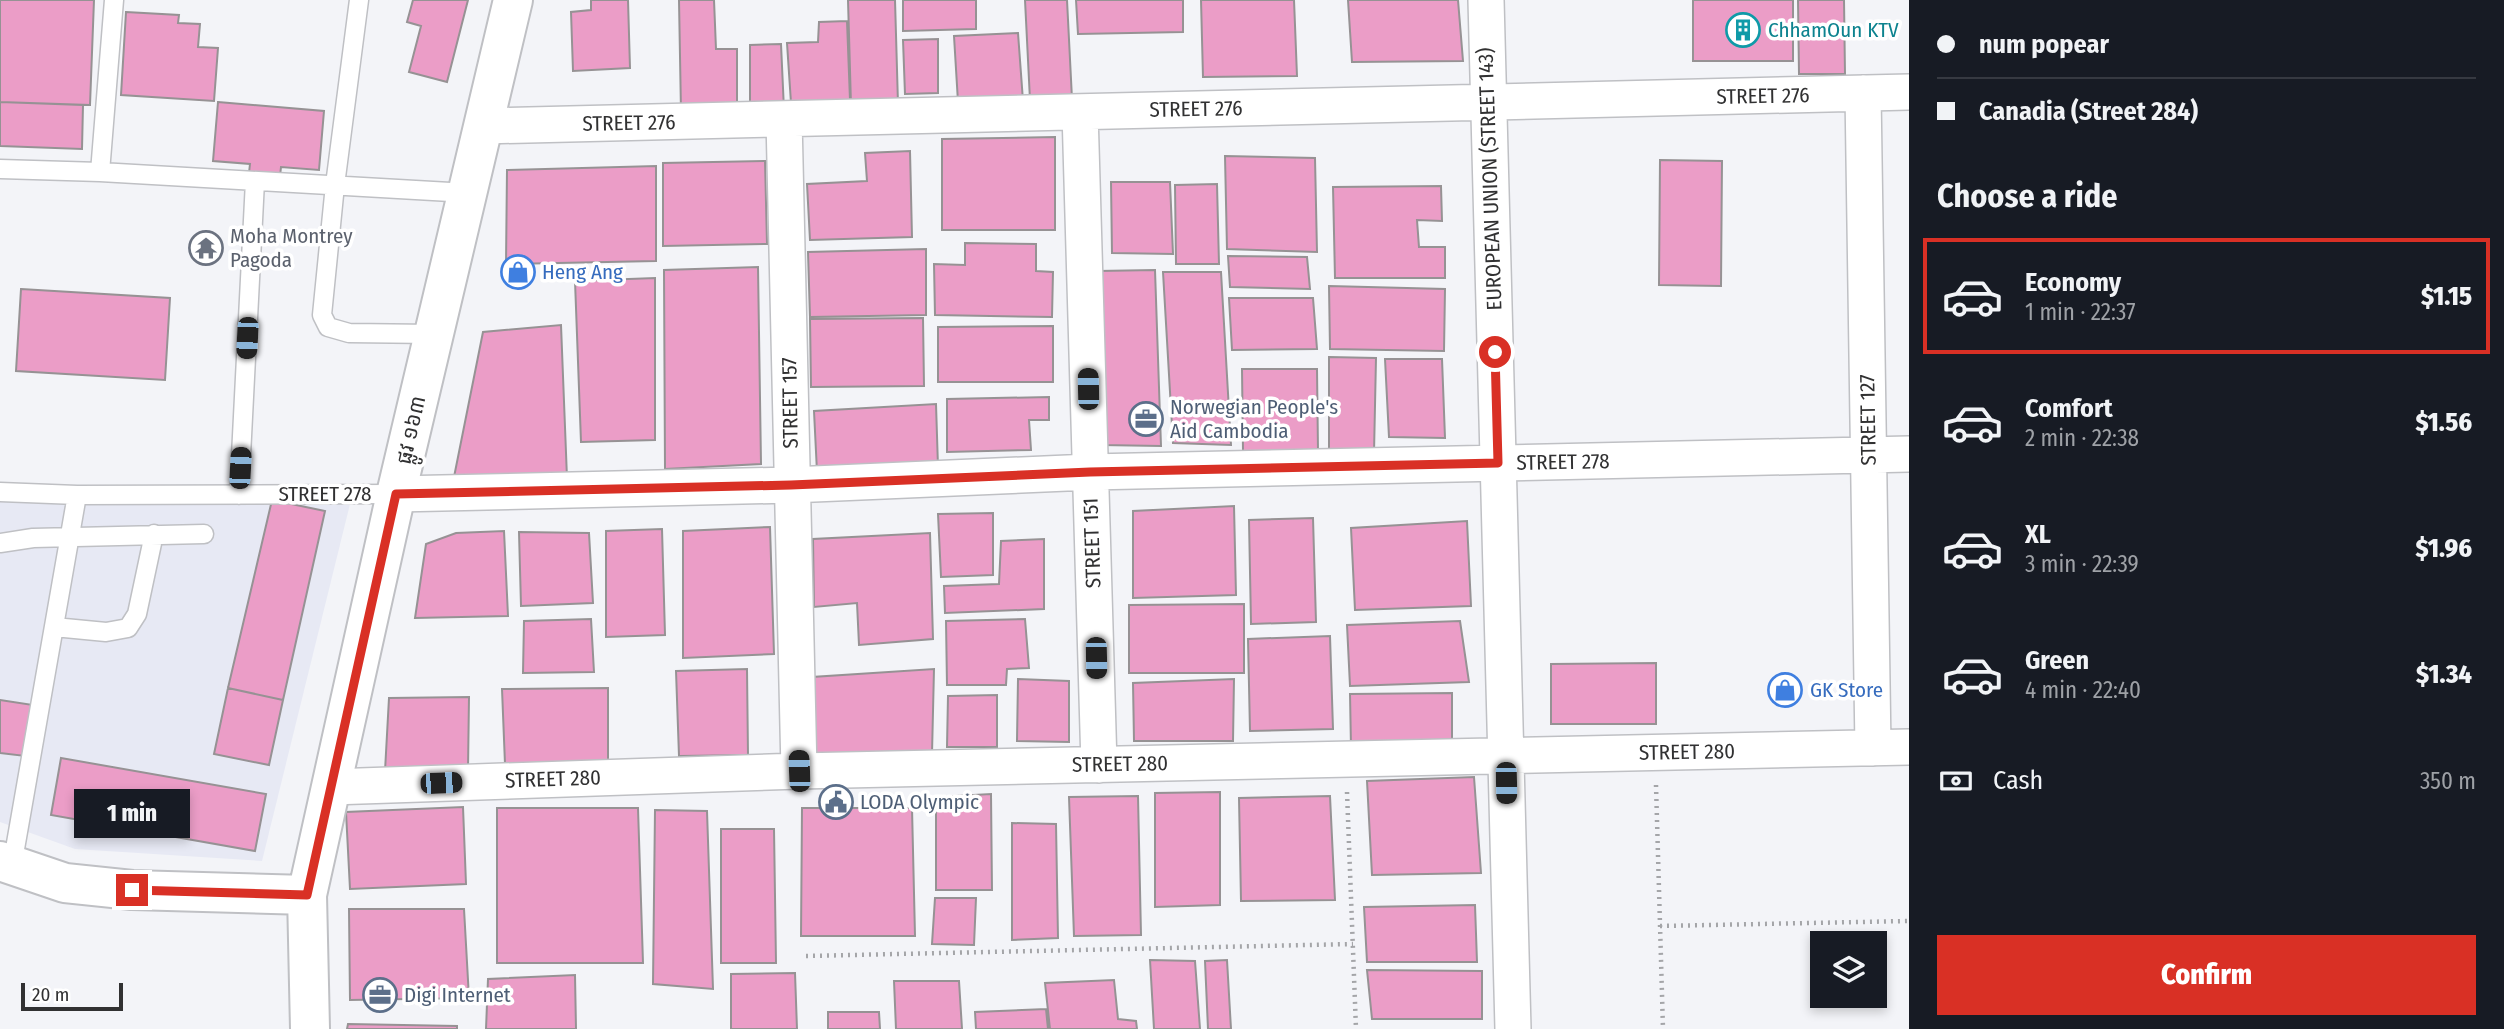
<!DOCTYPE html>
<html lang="en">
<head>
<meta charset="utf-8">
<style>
	body { margin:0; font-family:"Fira Sans Condensed","Noto Sans Khmer",sans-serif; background:#20242c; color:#f1f3f6; height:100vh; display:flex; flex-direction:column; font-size:26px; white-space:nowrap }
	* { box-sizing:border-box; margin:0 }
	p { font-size:23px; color:#9ea1a6 }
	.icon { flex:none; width:38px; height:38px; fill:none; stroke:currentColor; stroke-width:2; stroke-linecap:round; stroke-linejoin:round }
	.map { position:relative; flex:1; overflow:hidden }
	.panel { display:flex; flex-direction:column; background:#171b24; width:595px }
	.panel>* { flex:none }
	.hud { display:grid; align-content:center; height:154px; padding:0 28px; background:#171b24 }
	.buttons { position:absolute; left:1810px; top:931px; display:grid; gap:14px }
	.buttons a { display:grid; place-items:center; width:77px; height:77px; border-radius:0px; background:#171b24; box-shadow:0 4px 10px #0003; font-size:35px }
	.scale { position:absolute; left:21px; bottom:18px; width:102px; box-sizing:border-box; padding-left:7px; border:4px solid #313132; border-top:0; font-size:19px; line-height:24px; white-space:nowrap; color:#313132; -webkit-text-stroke:5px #fff; paint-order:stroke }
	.end { position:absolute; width:32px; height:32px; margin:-16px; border:9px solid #d93025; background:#fff; box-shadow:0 0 0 4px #fff }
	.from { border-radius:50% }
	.bubble { position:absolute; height:49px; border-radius:0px; background:#171b24; box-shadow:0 4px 10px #0003; font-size:23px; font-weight:800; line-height:49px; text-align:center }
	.car { position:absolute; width:21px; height:42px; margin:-21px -10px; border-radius:9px; box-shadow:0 0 5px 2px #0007; background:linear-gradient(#222 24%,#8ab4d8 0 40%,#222 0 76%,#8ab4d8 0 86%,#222 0) }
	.hud b { display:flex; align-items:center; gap:24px; height:66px; font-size:26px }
	.hud b+b { border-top:2px solid #363941 }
	.hud i { width:18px; height:18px; background:#f1f3f6 }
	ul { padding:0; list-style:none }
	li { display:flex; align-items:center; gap:21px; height:116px; margin:0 14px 10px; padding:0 14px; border:4px solid transparent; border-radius:0px }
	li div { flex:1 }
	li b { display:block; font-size:26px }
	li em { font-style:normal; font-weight:800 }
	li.active { border-color:#d93025 }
	li>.icon { width:63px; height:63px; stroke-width:1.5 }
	h2 { padding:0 28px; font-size:32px; line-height:84px }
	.pay { display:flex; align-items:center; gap:18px; height:77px; padding:0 28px; font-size:26px }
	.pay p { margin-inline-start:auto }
	.cta { display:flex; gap:14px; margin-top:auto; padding:14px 28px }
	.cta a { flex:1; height:80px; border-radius:0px; background:#d93025; color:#fff; font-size:28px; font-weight:800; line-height:80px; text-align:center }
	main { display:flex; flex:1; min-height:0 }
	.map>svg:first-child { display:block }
	.built { fill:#e7e9f4 }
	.building { fill:#eb9dc7; stroke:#969294; stroke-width:2 }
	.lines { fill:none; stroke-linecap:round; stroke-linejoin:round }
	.service-casing { stroke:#bfc0c4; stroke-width:21 }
	.minor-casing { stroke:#bfc0c4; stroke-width:38 }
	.tertiary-casing { stroke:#bfc0c4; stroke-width:42 }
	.path { stroke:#a4a5a8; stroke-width:4.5; stroke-dasharray:2 5; stroke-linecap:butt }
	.service { stroke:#fff; stroke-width:18 }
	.minor { stroke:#fff; stroke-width:35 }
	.tertiary { stroke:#fff; stroke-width:38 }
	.route { stroke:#d93025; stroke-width:9 }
	.labels { text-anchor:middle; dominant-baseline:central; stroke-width:7; stroke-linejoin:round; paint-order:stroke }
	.culture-label { font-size:21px; fill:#0d838f; stroke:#fff; text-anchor:start }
	.street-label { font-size:21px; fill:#313132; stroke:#fff }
	.worship-label { font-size:21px; fill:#5b616d; stroke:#fff; text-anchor:start }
	.shop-label { font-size:21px; fill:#366cbe; stroke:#fff; text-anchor:start }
	.service-label { font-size:21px; fill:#4e5e75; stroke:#fff; text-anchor:start }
</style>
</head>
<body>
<main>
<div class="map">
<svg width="1909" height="1029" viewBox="0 0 1909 1029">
	<rect width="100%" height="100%" fill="#f3f4f8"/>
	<path class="built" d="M0 496 351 500 262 861 75 849 0 822Z"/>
	<path class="building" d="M0 0H94L90 105 0 102Z
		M413 0H468L447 82 409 72 421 26 407 22Z
		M591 0H628L630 68 573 71 571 12 591 10Z
		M679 0H714L716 49H737V107L681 112Z
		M848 0H895L898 104 851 105Z
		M903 0H976V29L903 31Z
		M1025 0H1067L1072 99 1030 100Z
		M1076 0H1183V32L1078 34Z
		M1201 0H1294L1297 76 1203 77Z
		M1348 0H1458L1463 61 1352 62Z
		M1693 0H1793V61H1693Z
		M1798 0H1844L1845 74H1799Z
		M126 12 179 15 178 23 200 24 198 47 218 48 214 101 121 95Z
		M847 21 850 100 791 103 787 43 818 42 819 22Z
		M1018 33 1023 101 958 102 954 36Z
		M938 39V93L905 94 903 40Z
		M781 44 784 110H750V45Z
		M0 102 83 105 82 149 0 146Z
		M218 102 324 111 319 170 281 167 280 176 249 173 250 164 213 161Z
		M1055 137V230H942V139Z
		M910 151 912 237 810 240 807 184 867 181 865 153Z
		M1225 156 1315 158 1317 252 1227 249Z
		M1660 160 1722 161 1721 286 1659 285Z
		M765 161 767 244 663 246V163Z
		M656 166V261L506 264 507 170Z
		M1111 182H1170L1173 254 1112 253Z
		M1217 184 1219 264H1176L1175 185Z
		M1441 186 1442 221 1417 220 1419 247H1445V278H1335L1333 187Z
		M965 243 1036 244V271L1053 272 1052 317 935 315 934 264 965 265Z
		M926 249V315L810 317 808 252Z
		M1228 256 1307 257 1310 289 1230 287Z
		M758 267 761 464 665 469 664 270Z
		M1155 270 1161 446 1101 445 1098 271Z
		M1163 272H1221L1231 445 1173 443Z
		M655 278V440L581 442 575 281Z
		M1329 286 1445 289 1444 351 1330 349Z
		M21 289 170 298 165 380 16 371Z
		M1229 298H1313L1317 349 1232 350Z
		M923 318 924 386 811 387 810 319Z
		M561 325 567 478 454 477 483 332Z
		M1053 326V382H938V327Z
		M1329 357 1376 358 1374 453 1329 452Z
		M1385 359H1442L1445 438 1389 437Z
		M1242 369H1317L1318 451H1243Z
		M1049 397V420H1029L1031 450 947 452V399Z
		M936 404 938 467 817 472 814 411Z
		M272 500 325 511 283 700 228 688Z
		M1234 506 1236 595 1133 598V511Z
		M993 513V575L941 577 938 514Z
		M1313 518 1316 622 1251 624 1249 520Z
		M1467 521 1471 606 1355 610 1351 528Z
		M770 527 774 654 683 658V531Z
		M662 529 665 635 606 637V531Z
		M504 531 508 616 415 618 426 544 456 533Z
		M519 532 589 533 593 603 521 606Z
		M930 533 933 639 859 645 857 603 814 607 813 539Z
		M1044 539V609L945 613 944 586 999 584 1001 541Z
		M1244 604V673H1129V605Z
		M591 619 594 672 523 673 524 621Z
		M1025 619 1029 668 1007 669 1006 685H947L946 621Z
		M1460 621 1469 682 1350 686 1347 625Z
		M1330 636 1333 729 1250 731 1248 639Z
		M1656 663V724H1551V664Z
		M747 669 748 755 679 756 676 671Z
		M934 669 932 754 812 759V677Z
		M1018 679 1069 681V742L1017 741Z
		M1234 679 1233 741H1134L1133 683Z
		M228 688 283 700 269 765 214 754Z
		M608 688V764H505L502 689Z
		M1452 693V745L1351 748 1350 694Z
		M997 695V747H947L948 696Z
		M469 697 468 770 385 771 389 698Z
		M0 700 33 705 25 756 0 753Z
		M61 758 266 794 255 851 51 815Z
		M1474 777 1481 873 1372 875 1367 781Z
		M1220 792V905L1155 907V793Z
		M991 794 992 890H936V797Z
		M1138 796 1141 935 1074 936 1069 797Z
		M1330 796 1335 900 1241 901 1239 798Z
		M463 807 466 884 350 889 346 812Z
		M497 808H638L643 963H497Z
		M802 808H912L915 936H801Z
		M655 810 707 811 713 989 653 984Z
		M1012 823 1056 824 1058 938 1012 940Z
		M721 829H774L776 963H721Z
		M935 898H976L974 945 932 944Z
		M1475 905 1477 962H1367L1364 907Z
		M349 909H464L469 998 350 1000Z
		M1150 960 1195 961 1200 1029H1154Z
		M1227 960 1231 1029H1208L1205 961Z
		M1367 970 1482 971V1019H1372Z
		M795 973 797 1029H731V974Z
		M575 975 576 1029H486L488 979Z
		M1114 980 1118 1019 1136 1021 1137 1029H1050L1045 983Z
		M894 981H959L962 1029H896Z
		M1046 1009 1048 1029H976L975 1012Z
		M828 1012H879L880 1029H828Z
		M348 1024 457 1026V1029H347Z"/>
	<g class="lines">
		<g class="service-casing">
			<path id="service" d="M359 0 335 185 322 315 328 327 349 333 434 334
				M0 169 100 172 468 193
				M100 172 114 0
				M0 492 77 495 396 494
				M239 495 255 181
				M0 543 33 538 204 534
				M54 627 106 632 128 628 137 614 154 534
				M12 866 77 495"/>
		</g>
		<g class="minor-casing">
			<path id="minor" d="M1486 0 1513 1029
				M1863 93 1873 748
				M1080 112 1099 765
				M784 119 799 771
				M483 126 1909 92
				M396 494 791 485 1090 472 1909 454
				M331 787 799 771 1909 747"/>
		</g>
		<g class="tertiary-casing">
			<path id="tertiary" d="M0 861 65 883 132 890 307 895
				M310 1029 307 895 396 494 513 0"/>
		</g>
		<path class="path" d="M1656 785 1663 1029
			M1347 792 1356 1029
			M1660 926 1909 921
			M806 956 1353 944"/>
		<use href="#service" class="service"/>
		<use href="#minor" class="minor"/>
		<use href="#tertiary" class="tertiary"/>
	</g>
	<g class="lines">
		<path class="route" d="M132 890 307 895 396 494 791 485 1090 472 1498 463 1495 352"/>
	</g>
	<defs>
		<g id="building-ring" transform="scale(1.75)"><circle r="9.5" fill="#fff" stroke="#0f9aa8" stroke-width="1.5"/><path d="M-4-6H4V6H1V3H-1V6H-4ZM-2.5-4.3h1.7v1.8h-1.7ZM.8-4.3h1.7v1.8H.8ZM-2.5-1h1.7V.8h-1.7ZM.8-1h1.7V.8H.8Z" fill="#0f9aa8"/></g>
		<g id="temple-ring" transform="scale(1.75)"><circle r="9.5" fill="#fff" stroke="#6b7280" stroke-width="1.5"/><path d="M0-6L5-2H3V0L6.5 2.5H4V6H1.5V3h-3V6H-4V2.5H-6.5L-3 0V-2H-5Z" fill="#6b7280"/></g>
		<g id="shop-ring" transform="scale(1.75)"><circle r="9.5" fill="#fff" stroke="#3f7fe0" stroke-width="1.5"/><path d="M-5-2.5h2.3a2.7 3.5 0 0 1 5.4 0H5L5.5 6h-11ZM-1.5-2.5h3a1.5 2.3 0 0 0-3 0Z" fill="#3f7fe0"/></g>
		<g id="office-ring" transform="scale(1.75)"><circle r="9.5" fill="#fff" stroke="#5c6f8a" stroke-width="1.5"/><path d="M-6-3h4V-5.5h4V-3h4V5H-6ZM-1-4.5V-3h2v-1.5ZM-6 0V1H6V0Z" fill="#5c6f8a"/></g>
		<g id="civic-ring" transform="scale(1.75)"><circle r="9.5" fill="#fff" stroke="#5c6f8a" stroke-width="1.5"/><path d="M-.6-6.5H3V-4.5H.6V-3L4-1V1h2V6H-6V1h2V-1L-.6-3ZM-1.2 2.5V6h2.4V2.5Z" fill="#5c6f8a"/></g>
	</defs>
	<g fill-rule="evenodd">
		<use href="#building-ring" x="1743" y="30"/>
		<use href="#temple-ring" x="206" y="248"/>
		<use href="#shop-ring" x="518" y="272"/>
		<use href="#office-ring" x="1146" y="419"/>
		<use href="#shop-ring" x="1785" y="690"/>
		<use href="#civic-ring" x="836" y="802"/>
		<use href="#office-ring" x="380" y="995"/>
	</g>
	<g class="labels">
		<g class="culture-label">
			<text x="1768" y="30">ChhamOun KTV</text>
		</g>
		<g class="street-label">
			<text transform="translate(1763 96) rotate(-1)">STREET 276</text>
			<text transform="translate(1196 109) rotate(-1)">STREET 276</text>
			<text transform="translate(629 123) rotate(-1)">STREET 276</text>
			<text transform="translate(1490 179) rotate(-92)">EUROPEAN UNION (STREET 143)</text>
			<text transform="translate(790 403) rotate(-91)">STREET 157</text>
			<text transform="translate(1868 420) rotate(-91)">STREET 127</text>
			<text transform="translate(411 430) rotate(-77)">ផ្លូវ ១៦៣</text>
			<text transform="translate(1563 462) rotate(-1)">STREET 278</text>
			<text x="325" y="494">STREET 278</text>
			<text transform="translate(1092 543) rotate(-92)">STREET 151</text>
			<text transform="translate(1687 752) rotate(-1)">STREET 280</text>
			<text transform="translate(1120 764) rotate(-1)">STREET 280</text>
			<text transform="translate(553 779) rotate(-2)">STREET 280</text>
		</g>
		<g class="worship-label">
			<text x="230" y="236">Moha Montrey<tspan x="230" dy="24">Pagoda</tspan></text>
		</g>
		<g class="shop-label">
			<text x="542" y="272">Heng Ang</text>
			<text x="1810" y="690">GK Store</text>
		</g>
		<g class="service-label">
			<text x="1170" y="407">Norwegian People's<tspan x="1170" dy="24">Aid Cambodia</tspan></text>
			<text x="860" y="802">LODA Olympic</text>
			<text x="404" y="995">Digi Internet</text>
		</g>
	</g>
</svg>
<div class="buttons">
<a><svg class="icon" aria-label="layers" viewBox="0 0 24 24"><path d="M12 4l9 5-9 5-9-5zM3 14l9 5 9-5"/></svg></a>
</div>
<div class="scale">20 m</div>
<i class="end from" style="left:1495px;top:352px"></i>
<i class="end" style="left:132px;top:890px"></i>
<div class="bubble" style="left:74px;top:789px;width:116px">1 min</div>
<i class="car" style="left:247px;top:338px;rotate:183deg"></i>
<i class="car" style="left:1088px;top:389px;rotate:359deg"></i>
<i class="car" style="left:240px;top:468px;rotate:3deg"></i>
<i class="car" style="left:1096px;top:658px;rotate:179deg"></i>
<i class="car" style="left:799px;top:771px;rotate:358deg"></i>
<i class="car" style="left:441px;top:783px;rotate:88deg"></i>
<i class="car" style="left:1506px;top:783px;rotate:179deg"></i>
</div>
<section class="panel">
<div class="hud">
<b><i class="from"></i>num popear</b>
<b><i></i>Canadia (Street 284)</b>
</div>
<h2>Choose a ride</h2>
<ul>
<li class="active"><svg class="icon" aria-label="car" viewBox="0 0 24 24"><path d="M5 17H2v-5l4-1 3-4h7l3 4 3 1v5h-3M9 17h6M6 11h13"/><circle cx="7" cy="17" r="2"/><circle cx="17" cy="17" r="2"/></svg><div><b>Economy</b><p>1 min · 22:37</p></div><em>$1.15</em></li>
<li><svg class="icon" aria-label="car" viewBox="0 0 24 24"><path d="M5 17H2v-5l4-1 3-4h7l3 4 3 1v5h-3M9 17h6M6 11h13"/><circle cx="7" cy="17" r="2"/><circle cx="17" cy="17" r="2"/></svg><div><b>Comfort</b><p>2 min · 22:38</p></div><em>$1.56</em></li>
<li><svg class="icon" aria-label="car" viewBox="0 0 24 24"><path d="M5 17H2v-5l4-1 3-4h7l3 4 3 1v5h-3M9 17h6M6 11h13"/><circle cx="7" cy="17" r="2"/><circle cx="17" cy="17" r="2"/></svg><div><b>XL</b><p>3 min · 22:39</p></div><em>$1.96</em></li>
<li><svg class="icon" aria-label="car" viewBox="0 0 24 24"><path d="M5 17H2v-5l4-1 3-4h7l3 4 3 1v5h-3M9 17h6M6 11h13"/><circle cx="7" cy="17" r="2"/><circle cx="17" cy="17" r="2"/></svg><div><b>Green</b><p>4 min · 22:40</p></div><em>$1.34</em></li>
</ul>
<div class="pay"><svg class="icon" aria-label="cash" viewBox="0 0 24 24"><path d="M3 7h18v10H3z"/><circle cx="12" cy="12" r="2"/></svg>Cash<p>350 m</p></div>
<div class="cta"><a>Confirm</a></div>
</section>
</main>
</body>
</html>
